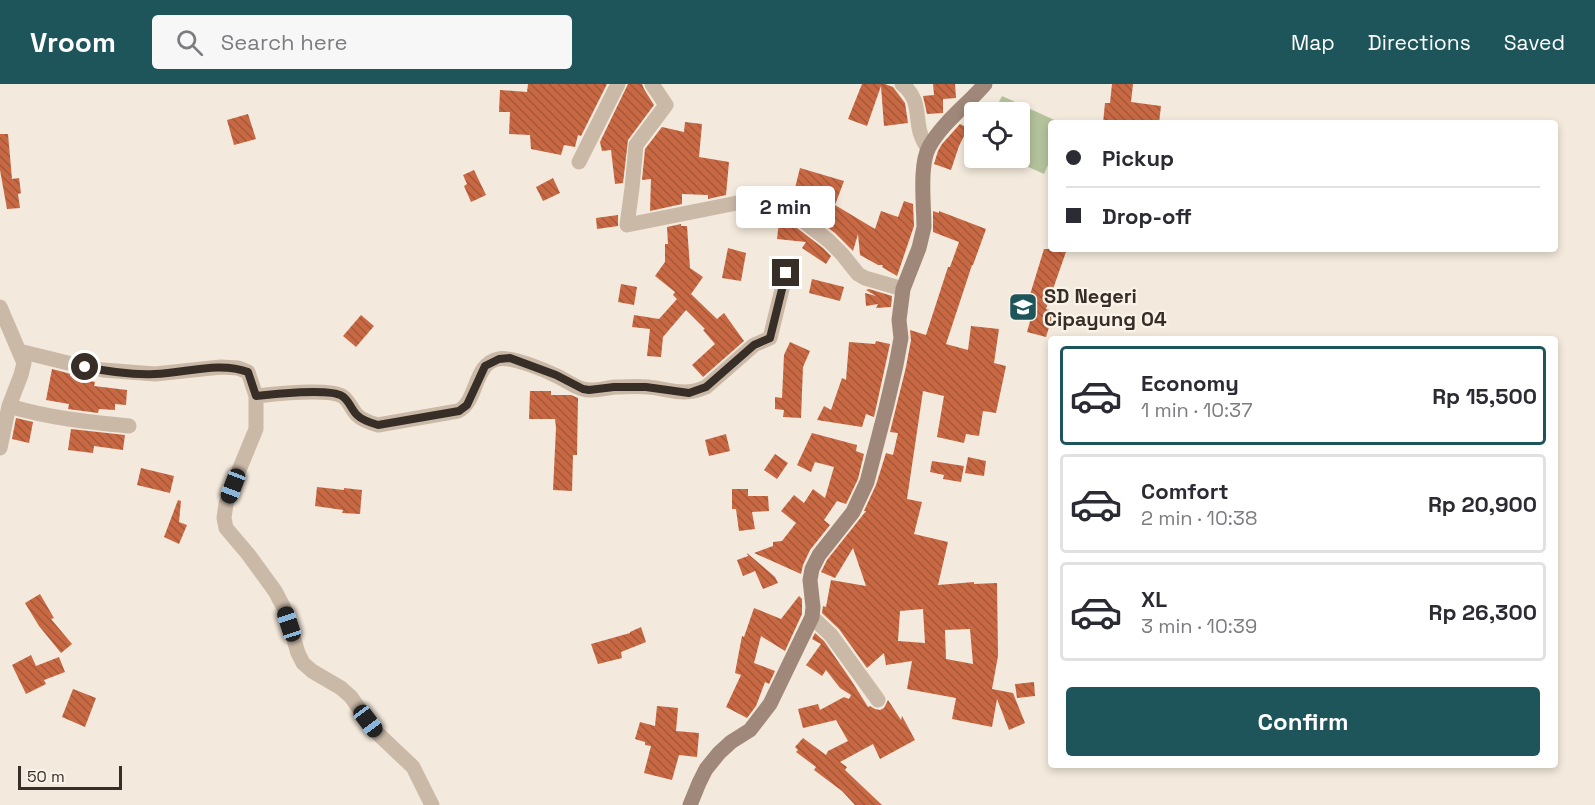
<!DOCTYPE html>
<html lang="en">
<head>
<meta charset="utf-8">
<style>
	body { margin:0; font-family:"Space Grotesk",sans-serif; background:#f7f7f7; color:#2b2b33; height:100vh; display:flex; flex-direction:column; font-size:22px; white-space:nowrap }
	* { box-sizing:border-box; margin:0 }
	p { font-size:20px; color:#7c7c81 }
	.icon { flex:none; width:33px; height:33px; fill:none; stroke:currentColor; stroke-width:2; stroke-linecap:round; stroke-linejoin:round }
	.map { position:relative; flex:1; overflow:hidden }
	.sheet { position:absolute; left:1048px; top:252px; width:510px; height:432px; display:flex; flex-direction:column; background:#fff; border-radius:6px; box-shadow:0 3px 9px #0003 }
	.sheet>* { flex:none }
	.hud { position:absolute; left:1048px; top:36px; width:510px; height:132px; border-radius:6px; box-shadow:0 3px 9px #0003; display:grid; align-content:center; height:132px; padding:0 18px; background:#fff }
	.tools { position:absolute; left:964px; top:18px; display:grid; gap:12px }
	.tools a { display:grid; place-items:center; width:66px; height:66px; border-radius:6px; background:#fff; box-shadow:0 3px 9px #0003; font-size:30px }
	.scale { position:absolute; left:18px; bottom:15px; width:104px; box-sizing:border-box; padding-left:6px; border:3px solid #382e28; border-top:0; font-size:16px; line-height:21px; white-space:nowrap; color:#382e28; -webkit-text-stroke:4px #faf3e9; paint-order:stroke }
	.end { position:absolute; width:27px; height:27px; margin:-14px; border:8px solid #382e28; background:#fff; box-shadow:0 0 0 3px #fff }
	.from { border-radius:50% }
	.bubble { position:absolute; height:42px; border-radius:6px; background:#fff; box-shadow:0 3px 9px #0003; font-size:20px; font-weight:700; line-height:42px; text-align:center }
	.car { position:absolute; width:18px; height:36px; margin:-18px -9px; border-radius:8px; box-shadow:0 0 4px 2px #0007; background:linear-gradient(#222 24%,#8ab4d8 0 40%,#222 0 76%,#8ab4d8 0 86%,#222 0) }
	.hud b { display:flex; align-items:center; gap:21px; height:57px; font-size:22px }
	.hud b+b { border-top:2px solid #e1e1e2 }
	.hud i { width:15px; height:15px; background:#2b2b33 }
	ul { padding:10px 0 0; list-style:none }
	li { display:flex; align-items:center; gap:18px; height:99px; margin:0 12px 9px; padding:0 6px; border:3px solid #e1e1e2; border-radius:6px }
	li div { flex:1 }
	li b { display:block; font-size:22px }
	li em { font-style:normal; font-weight:700 }
	li.active { border-color:#1d555b }
	li>.icon { width:54px; height:54px; stroke-width:1.5 }
	.action { display:flex; gap:12px; margin-top:auto; padding:12px 18px }
	.action a { flex:1; height:69px; border-radius:6px; background:#1d555b; color:#fff; font-size:24px; font-weight:700; line-height:69px; text-align:center }
	header { display:flex; align-items:center; gap:36px; box-sizing:border-box; height:84px; padding:0 30px; background:#1d555b; color:#fff }
	header strong { font-size:28px }
	nav { display:flex; gap:33px; margin-inline-start:auto; font-size:21px }
	.search { width:420px; height:54px; background:#f7f7f7; display:flex; align-items:center; gap:15px; box-sizing:border-box; padding:0 21px; border-radius:6px; color:#7c7c81; font-size:22px }
	.map>svg:first-child { display:block }
	.grass { fill:#b4c29c }
	.building { fill:url(#building-back-hatch); fill-rule:evenodd }
	.lines { fill:none; stroke-linecap:round; stroke-linejoin:round }
	.street { stroke:#cbb9a8; stroke-width:15 }
	.secondary { stroke:#9f8879; stroke-width:15 }
	.route { stroke:#382e28; stroke-width:8 }
	.labels { text-anchor:middle; dominant-baseline:central; stroke-width:4.5; stroke-linejoin:round; paint-order:stroke }
	.poi-label { font-size:20px; font-weight:bold; fill:#382e28; stroke:#faf3e9; text-anchor:start }
</style>
</head>
<body>
<header>
<strong>Vroom</strong>
<div class="search"><svg class="icon" aria-label="search" viewBox="0 0 24 24"><circle cx="10" cy="10" r="6"/><path d="M15 15l6 6"/></svg>Search here</div>
<nav><a>Map</a><a>Directions</a><a>Saved</a></nav>
</header>
<div class="map">
<svg width="1595" height="721" viewBox="0 0 1595 721">
	<defs>
		<pattern id="building-back-hatch" width="6" height="6" patternUnits="userSpaceOnUse" patternTransform="scale(1.5)"><rect width="6" height="6" fill="#c96944"/><path d="M-1 5l2 2M0 0l6 6M5-1l2 2" fill="none" stroke="#a45739"/></pattern>
	</defs>
	<rect width="100%" height="100%" fill="#f3e9dc"/>
	<path class="grass" d="M1002 12 1061 39H1052L1051 74 1044 90 1008 74H1020V28H994Z"/>
	<path class="building" d="M528 0H607L581 52 578 51 575 63 564 61 561 71 531 65 530 51 509 50 510 28H499L500 6 527 8Z
		M628 0H642L644 5 654 21 628 56 623 99 615 100 611 66 602 67 600 58Z
		M862 0H885L893 3 905 19 908 39 884 42 881 2 867 42 848 35Z
		M933 0H955L956 14 943 15V29L927 30 923 12 934 11Z
		M1112 0H1133L1131 18 1161 22 1159 39H1103L1105 19H1110Z
		M248 30 256 55 234 61 227 36Z
		M685 38 702 40 699 73 729 78 726 111 708 115V111L682 110V120L650 127 651 95 642 96 645 65 662 43 684 48Z
		M960 40 968 44 959 62 951 86 934 80 938 67 942 60Z
		M0 50H8L12 95 19 94 21 109 18 110 20 124 7 125 0 86Z
		M800 84 844 97 835 121 875 145 881 127 898 133 904 117 913 120 914 142 897 192 882 183 883 181H878L860 171 858 150 853 167 835 149 806 127 815 109 795 104Z
		M474 86 486 111 471 118 464 102 467 100 463 91Z
		M553 94 560 109 543 117 536 103Z
		M933 127 939 129V127L986 145 973 181H972L946 260 968 266 971 242 999 245 994 279 1006 282 996 329 983 327 979 352 966 350 964 359 937 353 944 312 923 307 907 415 922 418 914 450 948 458 938 501 974 498V500L997 499 998 572 992 605 1013 609 1025 639 1009 646 997 615 992 643 952 635 956 614 907 605 912 577 886 581 884 569 867 584 839 545 822 529 823 522 826 523 831 496 866 502 853 464 835 494 821 488 827 476 866 427H864L876 401 886 369 893 371 898 349 890 348 906 283 911 256 910 246 926 251 948 183H950L959 158 933 148ZM923 525 925 559 898 557 900 527ZM970 545 973 580 946 575 945 546Z
		M618 131V142L597 145 596 134Z
		M779 138H785L797 144 823 164 831 172 826 180 802 164 806 158 777 155Z
		M681 140V142H687L690 184 703 193 691 210 717 235 724 229 744 257 703 293 692 281 715 260 703 246 705 245 686 226 663 253 661 273 647 272 650 245 632 243 634 231 659 235 677 215 673 211 675 208 655 192 665 178V160H668L667 143Z
		M728 164 746 169 741 197 722 194Z
		M1044 165H1067L1046 225 1054 227 1046 253 1027 248 1036 216 1029 214Z
		M812 195 844 203 840 217 809 209Z
		M621 200 637 203 634 221 618 218Z
		M869 205 892 212 891 223 876 224 878 220 866 222 865 209 876 212 866 206Z
		M361 231 374 242 356 263 343 252Z
		M876 257 890 260 874 333 866 330 862 343 817 336 824 322 831 326 842 294 846 296 849 258 875 260Z
		M790 258 810 267 803 283 801 334 783 333 784 326 775 325V313L782 314 784 271Z
		M52 285 71 290 70 292 95 298 94 302 127 306 126 321 115 320V326L99 325 98 329 68 325 69 320 46 316Z
		M530 307H551V311H571L578 314 577 371H573L572 407 553 406 556 344 555 335H529Z
		M16 334 33 338 29 359 12 355Z
		M71 345 125 351 123 366 94 362 93 369 68 366Z
		M812 349 857 361 856 367 864 370 858 395 846 420 837 417 824 436 830 441 810 466 803 481 801 490 754 469 773 462V458L782 457 796 439 781 427 794 411 804 419 813 405 825 414 834 383 815 378 811 388 797 381Z
		M726 350 730 367 709 372 705 356Z
		M775 370 788 379 777 395 764 386Z
		M968 373 986 377 984 392 965 389Z
		M932 377 964 382 961 398 943 395 944 391 930 388Z
		M141 384 174 392 170 409 137 401Z
		M317 403 344 406V404L362 406 360 430 342 429 343 426 315 422Z
		M732 405H748V412H768L769 427 752 428 755 445 739 447 736 425H732Z
		M178 416 181 417 179 438 187 441 179 460 164 453Z
		M747 469 775 493 778 499 763 505 755 487 743 492 737 476 748 472Z
		M40 510 54 534 51 535 72 560 61 569 39 542 25 519Z
		M799 512 802 515V530L785 567 761 552 754 579 775 587 769 600 765 598 756 622 747 634 726 623 741 591 735 589 738 573 742 552 744 553 754 524 781 535Z
		M641 543 646 558 621 568 622 574 598 580 591 560 630 549V548Z
		M815 549 824 557 851 596 868 623 870 622 875 625 880 626 884 624 888 616 901 636 902 632 915 656 880 675 873 660 840 678 847 683 845 686 882 721H855L842 707 814 686 816 683 796 668 798 666 795 663 803 654 826 671 828 667 848 657 836 636 803 644 798 625 818 620 820 626 844 613 849 615 851 611 840 604 826 586 822 592 806 581 821 560 812 555Z
		M31 571 36 582 59 573 65 588 44 596 46 600 26 610 12 581Z
		M1034 598 1035 612 1017 614 1015 600Z
		M73 605 96 614 85 643 62 633Z
		M657 622 678 624 676 647 699 649 697 673 679 671 672 696 644 689 651 662 645 661V658L635 655 640 638 655 642Z"/>
	<g class="lines">
		<path class="street" d="M652 0 666 21 636 61 632 104 627 141 737 119 764 120 780 125 802 136 829 157 842 170 858 190 865 194 903 205
			M902 0C926 19 910 41 928 64
			M579 78 618 0
			M0 223 24 279 21 291 9 322 0 364
			M19 267 68 279 103 286 155 290 221 283 238 284 248 288 256 312C273 310 329 304 342 312 349 316 351 325 357 331 362 336 371 339 378 341L458 327C478 318 473 280 498 275 512 272 545 286 559 293 567 297 575 303 583 305 593 308 605 304 615 303 626 303 637 302 648 303 670 305 684 313 706 303L754 261 770 254 786 189
			M256 312V345L237 391 226 420 224 434 226 444 248 470 275 507 285 526 298 569 303 579 312 587 341 604 351 613 375 647 413 683 432 721
			M9 322C49 334 88 338 129 342
			M812 533 831 551 878 616"/>
		<path class="secondary" d="M690 721 699 699 706 685 719 669 731 658 750 646 770 620 812 533 813 523 810 496 812 485 819 471 853 428 867 398 886 324 896 281 901 254 899 236 903 205 919 164 924 143C924 122 919 81 929 63 942 39 967 21 985 0"/>
	</g>
	<g class="lines">
		<path class="route" d="M85 283C105 287 135 291 155 290 186 289 219 277 248 288L256 312C272 310 330 304 342 312 349 316 351 325 357 331 362 336 371 339 378 341L459 327 467 321 485 282 499 275 510 274 556 291 583 305 589 306 614 303H646L689 309 706 303 754 261 770 254 786 189"/>
	</g>
	<defs>
		<g id="school-square" transform="scale(1.5)"><rect x="-9" y="-9" width="18" height="18" rx="4" fill="#1d555b" stroke="#faf3e9"/><path d="M0-5L7-2L0 1L-7-2ZM-4 1L0 2.5L4 1V4Q0 6-4 4Z" fill="#fff"/></g>
	</defs>
	<g fill-rule="evenodd">
		<use href="#school-square" x="1023" y="223"/>
	</g>
	<g class="labels">
		<g class="poi-label">
			<text x="1044" y="212">SD Negeri<tspan x="1044" dy="23">Cipayung 04</tspan></text>
		</g>
	</g>
</svg>
<div class="tools">
<a><svg class="icon" aria-label="locate" viewBox="0 0 24 24"><circle cx="12" cy="12" r="6"/><path d="M12 2v4M12 18v4M2 12h4M18 12h4"/></svg></a>
</div>
<div class="scale">50 m</div>
<i class="end from" style="left:85px;top:283px"></i>
<i class="end" style="left:786px;top:189px"></i>
<div class="bubble" style="left:736px;top:102px;width:99px">2 min</div>
<i class="car" style="left:233px;top:402px;rotate:201deg"></i>
<i class="car" style="left:289px;top:540px;rotate:342deg"></i>
<i class="car" style="left:368px;top:637px;rotate:143deg"></i>
<div class="hud">
<b><i class="from"></i>Pickup</b>
<b><i></i>Drop-off</b>
</div>
<section class="sheet">
<ul>
<li class="active"><svg class="icon" aria-label="car" viewBox="0 0 24 24"><path d="M5 17H2v-5l4-1 3-4h7l3 4 3 1v5h-3M9 17h6M6 11h13"/><circle cx="7" cy="17" r="2"/><circle cx="17" cy="17" r="2"/></svg><div><b>Economy</b><p>1 min · 10:37</p></div><em>Rp 15,500</em></li>
<li><svg class="icon" aria-label="car" viewBox="0 0 24 24"><path d="M5 17H2v-5l4-1 3-4h7l3 4 3 1v5h-3M9 17h6M6 11h13"/><circle cx="7" cy="17" r="2"/><circle cx="17" cy="17" r="2"/></svg><div><b>Comfort</b><p>2 min · 10:38</p></div><em>Rp 20,900</em></li>
<li><svg class="icon" aria-label="car" viewBox="0 0 24 24"><path d="M5 17H2v-5l4-1 3-4h7l3 4 3 1v5h-3M9 17h6M6 11h13"/><circle cx="7" cy="17" r="2"/><circle cx="17" cy="17" r="2"/></svg><div><b>XL</b><p>3 min · 10:39</p></div><em>Rp 26,300</em></li>
</ul>
<div class="action"><a>Confirm</a></div>
</section>
</div>
</body>
</html>
